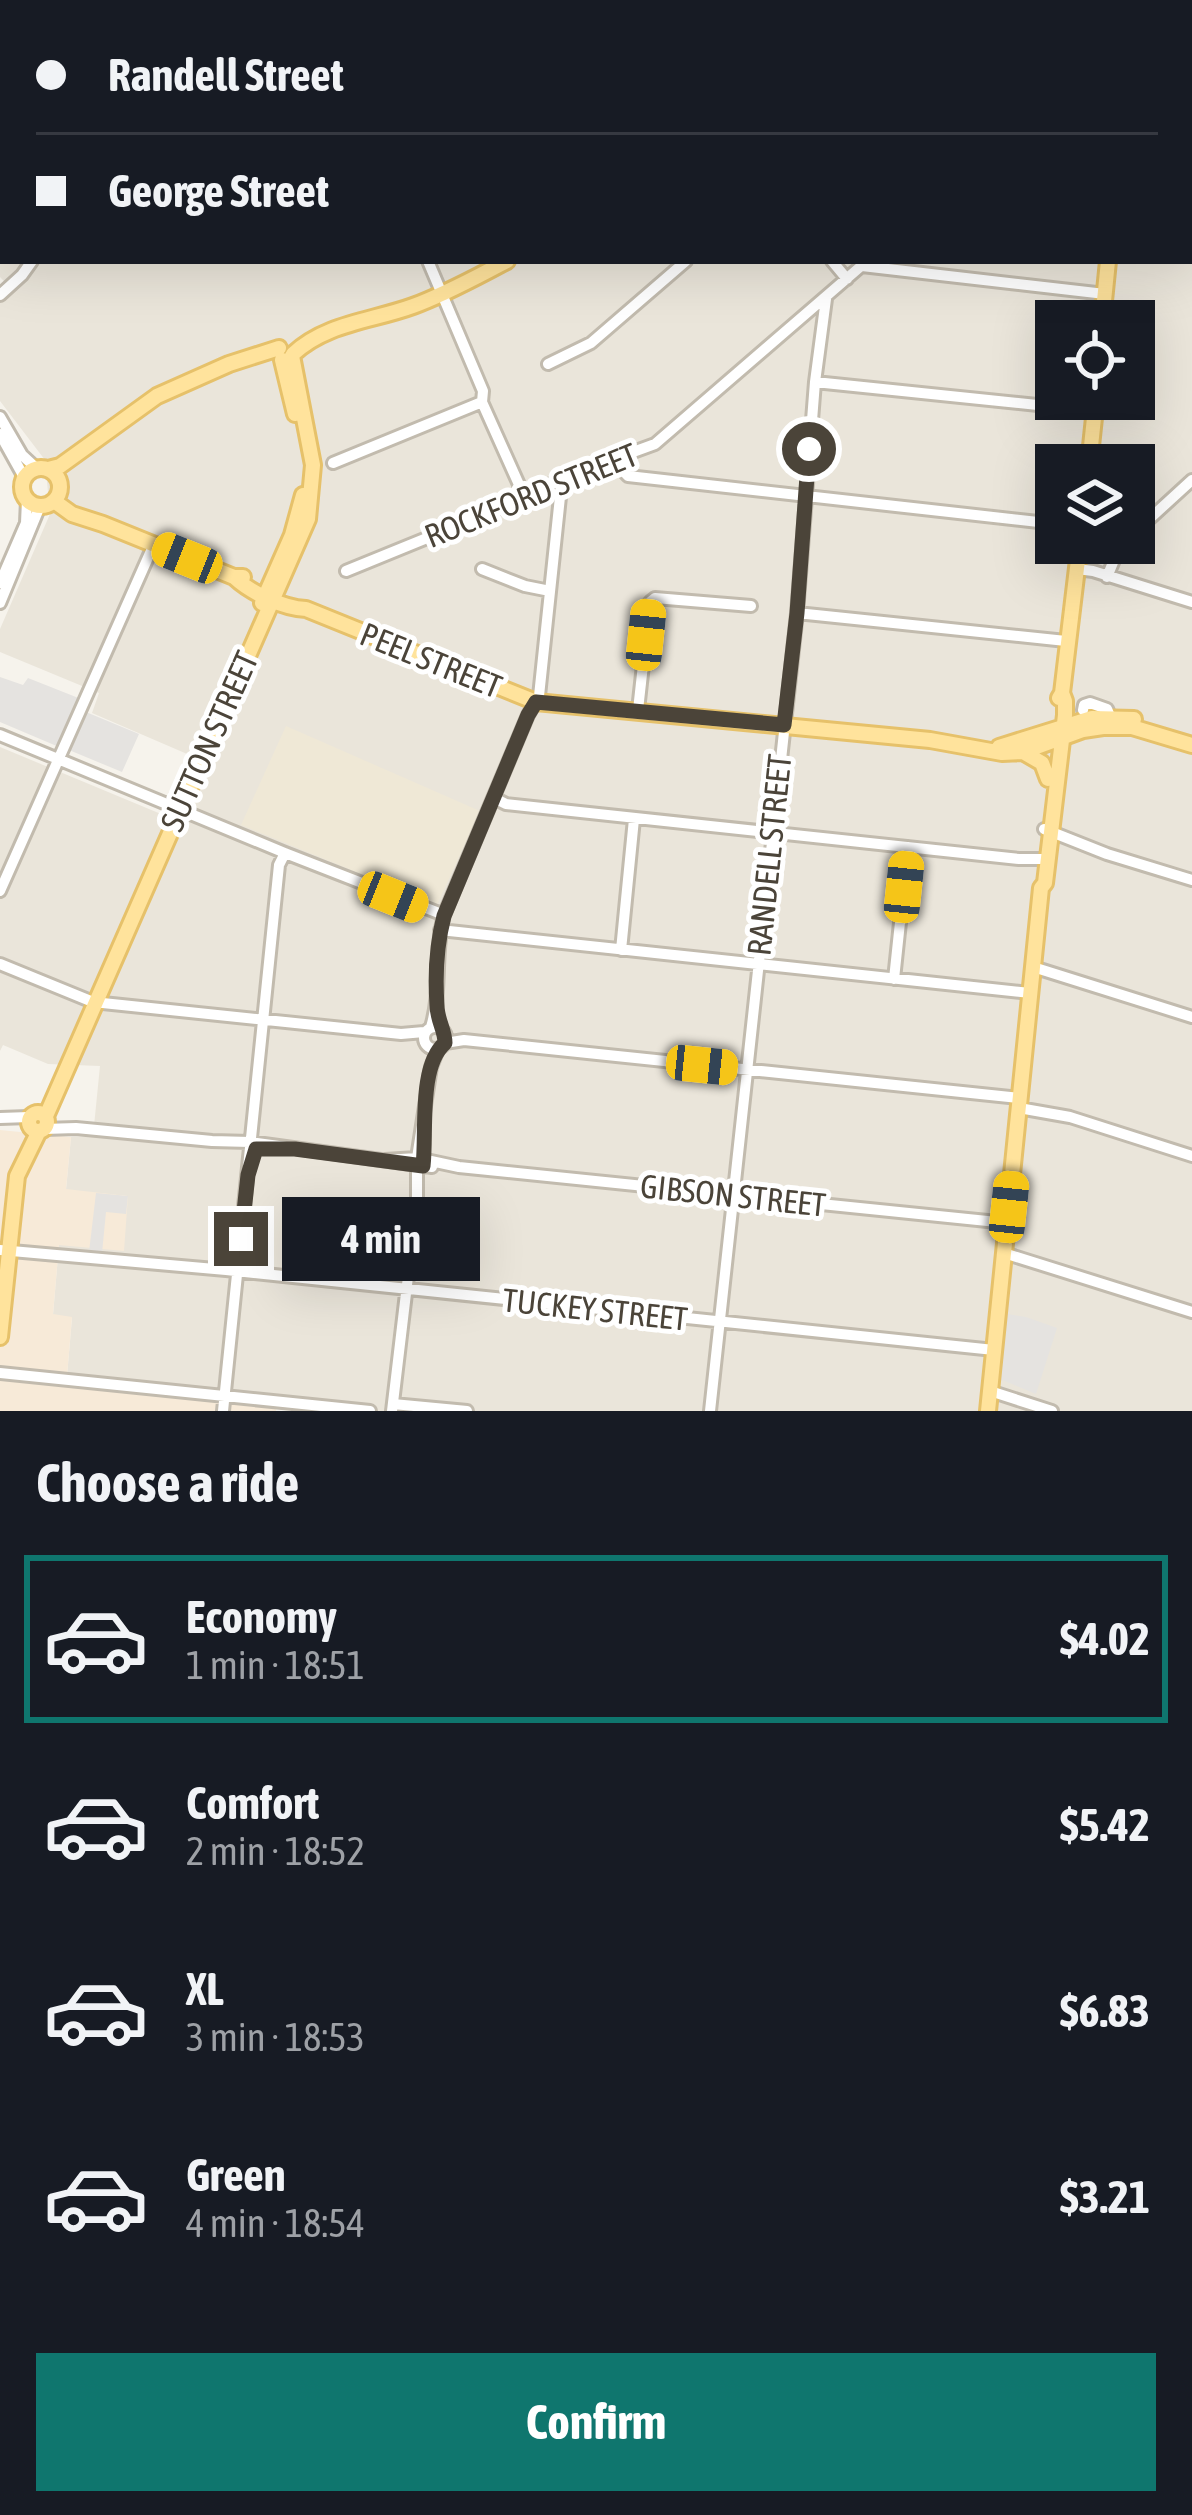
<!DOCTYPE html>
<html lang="en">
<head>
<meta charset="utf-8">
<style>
	body { margin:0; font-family:"Asap Condensed",sans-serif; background:#242831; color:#f1f3f6; height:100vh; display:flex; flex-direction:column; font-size:45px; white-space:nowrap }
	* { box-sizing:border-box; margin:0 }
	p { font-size:39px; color:#9ea1a6 }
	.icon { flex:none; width:66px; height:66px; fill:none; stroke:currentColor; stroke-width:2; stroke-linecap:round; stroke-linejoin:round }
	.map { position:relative; height:1411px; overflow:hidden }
	.details { display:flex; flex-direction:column; background:#171b24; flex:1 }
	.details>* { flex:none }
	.top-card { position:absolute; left:0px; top:0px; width:1194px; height:264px; box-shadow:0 12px 48px #0002; display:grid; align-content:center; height:264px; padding:0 36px; background:#171b24 }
	.fabs { position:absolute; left:1035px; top:300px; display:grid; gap:24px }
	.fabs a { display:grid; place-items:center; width:120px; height:120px; border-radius:0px; background:#171b24; box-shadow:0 12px 48px #0002; font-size:60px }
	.end { position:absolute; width:54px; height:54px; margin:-27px; border:15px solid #4b4439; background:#fff; box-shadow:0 0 0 6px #fff }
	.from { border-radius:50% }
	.bubble { position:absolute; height:84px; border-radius:0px; background:#171b24; box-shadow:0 12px 48px #0002; font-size:39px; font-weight:700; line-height:84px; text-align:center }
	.car { position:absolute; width:36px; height:72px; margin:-36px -18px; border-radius:15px; box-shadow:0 0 9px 3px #0007; background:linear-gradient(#f5c518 24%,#345 0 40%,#f5c518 0 76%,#345 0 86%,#f5c518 0) }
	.top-card b { display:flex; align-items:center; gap:42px; height:114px; font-size:45px }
	.top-card b+b { border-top:3px solid #363941 }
	.top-card i { width:30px; height:30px; background:#f1f3f6 }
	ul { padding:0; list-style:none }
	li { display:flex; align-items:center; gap:36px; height:168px; margin:0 24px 18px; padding:0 12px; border:6px solid transparent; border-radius:0px }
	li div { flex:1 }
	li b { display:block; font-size:45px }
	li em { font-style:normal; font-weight:700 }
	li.active { border-color:#0f766e }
	li>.icon { width:108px; height:108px; stroke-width:1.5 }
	h2 { padding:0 36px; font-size:54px; line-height:144px }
	.action { display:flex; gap:24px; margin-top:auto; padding:24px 36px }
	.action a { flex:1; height:138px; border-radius:0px; background:#0f766e; color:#fff; font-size:48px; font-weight:700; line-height:138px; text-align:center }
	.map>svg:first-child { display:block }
	.residential { fill:#eae5da; fill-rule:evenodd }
	.commercial { fill:#f7ead8 }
	.education { fill:#efe8d6 }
	.parking { fill:#e5e3e0 }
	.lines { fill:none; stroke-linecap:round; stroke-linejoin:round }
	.minor-casing { stroke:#c2bbae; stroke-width:16 }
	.major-casing { stroke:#e6c16a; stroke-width:20 }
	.minor { stroke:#fff; stroke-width:10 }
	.major { stroke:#ffe39c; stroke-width:14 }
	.route { stroke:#4b4439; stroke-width:15 }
	.labels { text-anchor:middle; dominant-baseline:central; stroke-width:10; stroke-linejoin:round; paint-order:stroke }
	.street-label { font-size:33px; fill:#4b4439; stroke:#fff }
</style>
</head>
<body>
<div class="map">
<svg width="1192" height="1411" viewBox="0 0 1192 1411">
	<rect width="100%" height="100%" fill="#f6f3ec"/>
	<path class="residential" d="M125 0H1192V1411H370L67 1376 72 1318 53 1315 59 1244 127 1196 66 1190 71 1137 93 1136 100 1066 48 1064 3 1045 0 1051V747L185 824 193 805 191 801 208 763 92 713 99 693 0 652V629L50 514 45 460 0 401V287L5 282 0 277V193L3 189V261H1191V3H123ZM1056 321H1134V399H1056ZM1056 465H1134V543H1056Z"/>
	<path class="commercial" d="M0 1130 71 1137 66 1189 128 1196 124 1251 59 1245 53 1314 72 1317 67 1376 277 1398 276 1411H0Z"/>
	<path class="education" d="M286 726 480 811 437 905 241 825Z"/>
	<path class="parking" d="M0 677 23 685 28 678 81 699 59 747 0 722Z
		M86 712 139 734 122 772 69 750Z
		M96 1193 128 1196 126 1214 106 1212 102 1253 89 1252Z
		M1007 1314 1026 1317 1057 1328 1036 1394 1000 1379Z"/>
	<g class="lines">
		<g class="minor-casing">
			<path id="minor" d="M321 0 322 3
				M585 0 587 3
				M224 3 226 0
				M465 3 469 0
				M639 3 643 0
				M1191 39H1192
				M0 81 3 83
				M1191 158H1192
				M1191 166H1192
				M428 261 483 391 482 402 525 498
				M832 261 847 279
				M862 266 1105 294
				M0 295 22 275 32 261
				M548 364 591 343 686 261
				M815 382 1095 411
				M0 417 22 455 36 468
				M0 434 24 477
				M612 459 628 476 1056 524
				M333 463 482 402
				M1134 533 1192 480
				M482 569 525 586 550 591
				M1077 569 1093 571 1192 602
				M346 571 525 498 562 478 655 444 867 261
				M1107 577 1114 560 1127 543
				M0 583 26 523 27 500
				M0 603 40 506
				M797 613 1066 641
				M638 710 650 602 655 598 751 606
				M1083 710 1084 705 1090 703 1107 709 1110 716
				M0 735 285 853 444 915
				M494 798 506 804 1019 859H1047
				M1044 829 1107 854 1192 880
				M0 891 154 544
				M440 930 1030 993
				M621 950 634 819
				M0 964 93 1002 401 1034 424 1032
				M1033 967 1192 1017
				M894 979 908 847
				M424 1038a11 11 0 1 1 22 0a11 11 0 1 1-22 0Z
				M431 1027C442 991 434 952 444 915L528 715 539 696 562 478
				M445 1043 464 1040 1019 1098
				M1019 1108 1070 1117 1192 1156
				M0 1118 29 1117
				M44 1129 76 1128 212 1141 250 1142 432 1167
				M385 1160 417 1158 459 1167 1007 1223
				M0 1250 226 1270 994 1350
				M1004 1253 1192 1312
				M0 1373 370 1411
				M990 1391 1052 1411
				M393 1404 467 1411
				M223 1411 279 865 285 853
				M392 1411 417 1201V1158L431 1067 438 1049
				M710 1411 797 613 815 382 826 299"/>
		</g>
		<g class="major-casing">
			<path id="major" d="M1082 0 1085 3
				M803 3 806 0
				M816 3 820 0
				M1102 321 1108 261
				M293 354C326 323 372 321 413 306 446 294 476 277 507 261
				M282 360 295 414
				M1089 465 1096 399
				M22 487a19 19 0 1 1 38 0a19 19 0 1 1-38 0Z
				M48 469 60 466 157 396 229 364 279 348
				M54 501 72 514 103 524 234 577H243
				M234 577C251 593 283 608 306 609L536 702 930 740 1002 753 1023 752 1083 730 1103 727H1132L1192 745
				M262 603 292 535 303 495
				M1059 698 1062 693 1080 543
				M999 747 1092 718 1134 719
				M1023 752 1042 763 1048 779
				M29 1122a9 9 0 1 1 18 0a9 9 0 1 1-18 0Z
				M46 1116 308 519 313 465 292 356
				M0 1337 17 1176 39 1131
				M988 1411 1041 888 1045 883 1065 715V701L1062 693"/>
		</g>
		<use href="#minor" class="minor"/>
		<use href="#major" class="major"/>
	</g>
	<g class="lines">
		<path class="route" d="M241 1239 248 1175 256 1149H295L423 1166C427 1133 418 1066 445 1043 445 1030 437 1020 437 1005 435 977 437 943 444 916L528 715 536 702 784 725 797 613 809 449"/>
	</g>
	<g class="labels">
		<g class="street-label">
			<text transform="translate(531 495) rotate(-22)">ROCKFORD STREET</text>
			<text transform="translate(431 660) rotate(22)">PEEL STREET</text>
			<text transform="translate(209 741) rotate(-66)">SUTTON STREET</text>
			<text transform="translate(769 855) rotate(-84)">RANDELL STREET</text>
			<text transform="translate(733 1195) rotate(6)">GIBSON STREET</text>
			<text transform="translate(595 1309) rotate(6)">TUCKEY STREET</text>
		</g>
	</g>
</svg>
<div class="fabs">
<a><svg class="icon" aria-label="locate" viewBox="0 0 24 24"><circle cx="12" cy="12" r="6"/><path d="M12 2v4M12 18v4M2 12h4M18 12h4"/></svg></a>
<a><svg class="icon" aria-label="layers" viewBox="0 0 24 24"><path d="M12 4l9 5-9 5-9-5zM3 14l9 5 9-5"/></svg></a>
</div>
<i class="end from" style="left:809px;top:449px"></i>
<i class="end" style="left:241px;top:1239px"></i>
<div class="bubble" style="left:282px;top:1197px;width:198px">4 min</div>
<i class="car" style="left:187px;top:558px;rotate:292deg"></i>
<i class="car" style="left:646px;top:635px;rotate:6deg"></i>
<i class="car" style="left:904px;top:887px;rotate:6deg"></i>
<i class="car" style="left:393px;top:897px;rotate:112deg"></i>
<i class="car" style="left:702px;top:1065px;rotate:96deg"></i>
<i class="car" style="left:1009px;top:1207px;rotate:6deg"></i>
<div class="top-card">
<b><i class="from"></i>Randell Street</b>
<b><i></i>George Street</b>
</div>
</div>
<section class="details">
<h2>Choose a ride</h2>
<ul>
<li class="active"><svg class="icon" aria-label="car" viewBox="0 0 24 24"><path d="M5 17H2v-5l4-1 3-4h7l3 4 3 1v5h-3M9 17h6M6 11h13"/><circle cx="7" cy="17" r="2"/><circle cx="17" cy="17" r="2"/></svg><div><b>Economy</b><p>1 min · 18:51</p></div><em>$4.02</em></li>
<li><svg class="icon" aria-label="car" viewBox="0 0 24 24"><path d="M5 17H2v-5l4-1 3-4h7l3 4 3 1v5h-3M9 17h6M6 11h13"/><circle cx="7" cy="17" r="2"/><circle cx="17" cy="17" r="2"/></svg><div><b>Comfort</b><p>2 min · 18:52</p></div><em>$5.42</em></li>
<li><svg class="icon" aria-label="car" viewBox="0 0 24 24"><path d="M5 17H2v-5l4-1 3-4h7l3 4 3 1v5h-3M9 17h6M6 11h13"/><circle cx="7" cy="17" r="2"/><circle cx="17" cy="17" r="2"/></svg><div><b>XL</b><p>3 min · 18:53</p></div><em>$6.83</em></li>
<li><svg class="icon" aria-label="car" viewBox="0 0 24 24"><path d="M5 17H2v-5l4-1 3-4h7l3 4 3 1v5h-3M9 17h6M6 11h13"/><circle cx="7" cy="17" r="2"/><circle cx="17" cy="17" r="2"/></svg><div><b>Green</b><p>4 min · 18:54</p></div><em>$3.21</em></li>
</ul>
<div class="action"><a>Confirm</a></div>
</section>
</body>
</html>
